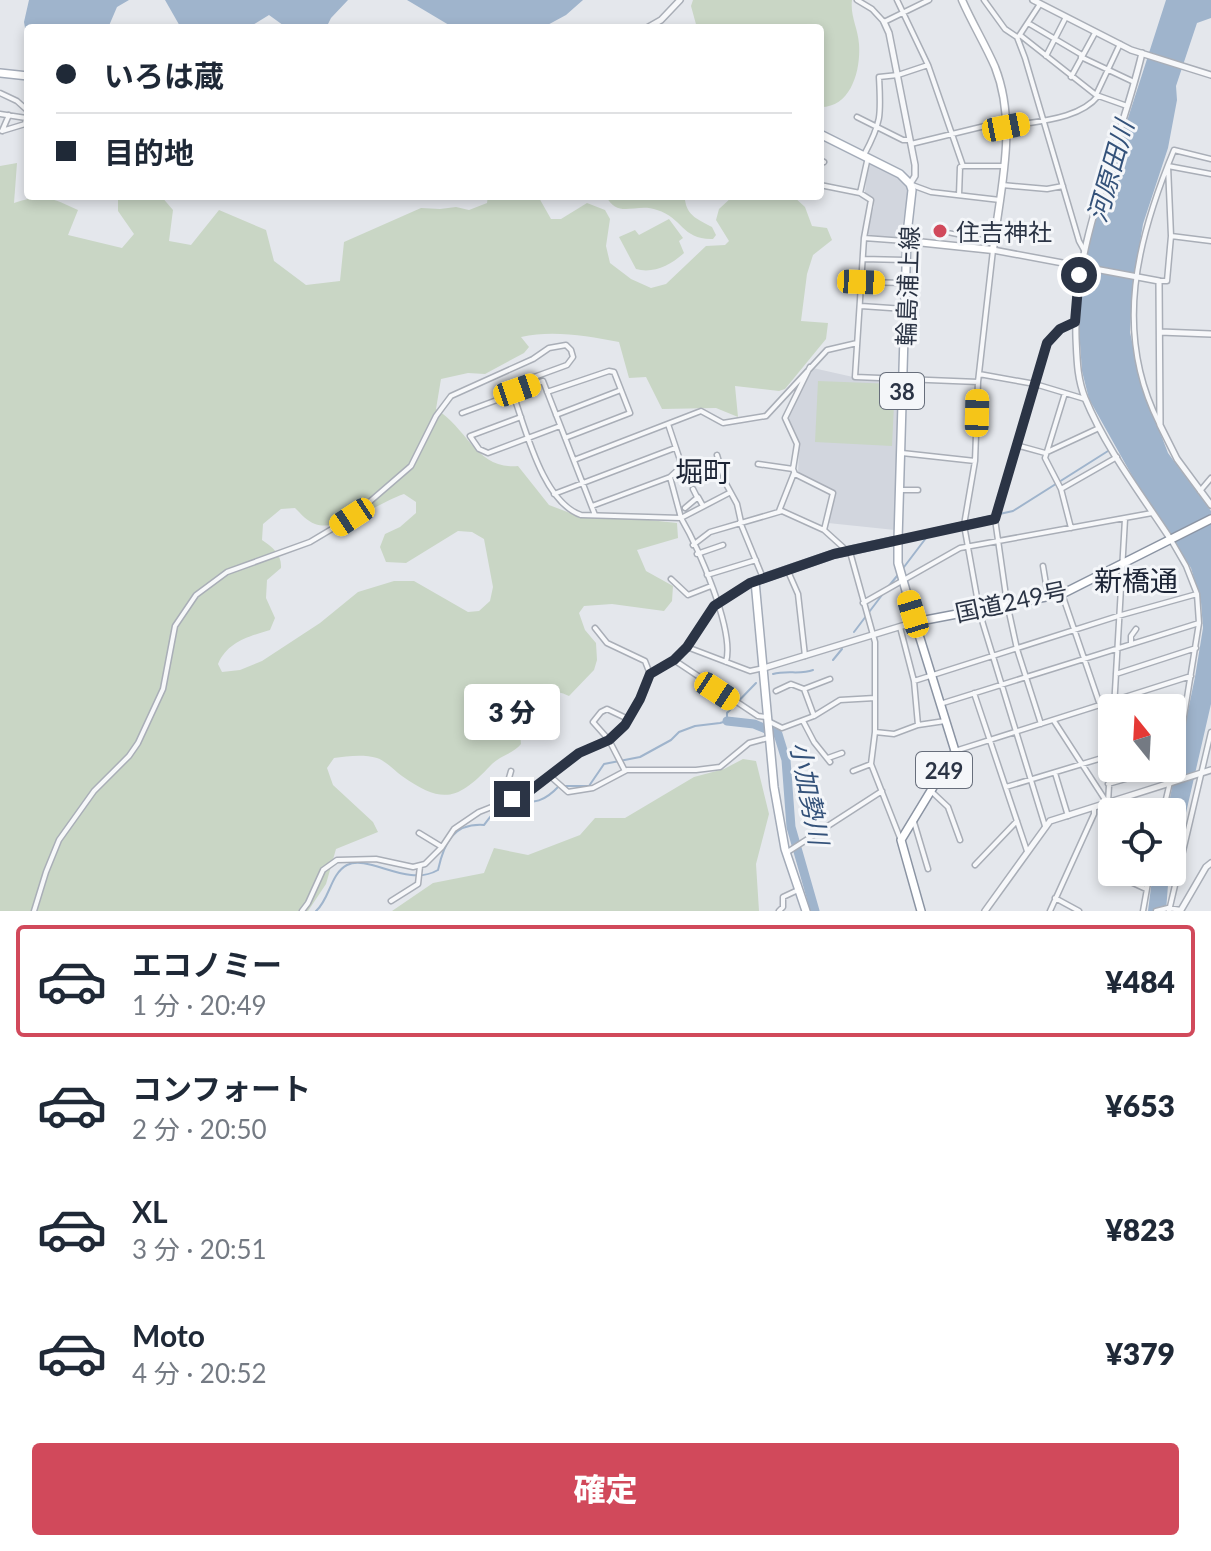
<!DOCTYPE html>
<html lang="ja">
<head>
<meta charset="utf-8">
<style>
	body { margin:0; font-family:Lato,"Noto Sans JP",sans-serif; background:#f6f6f7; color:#1f2937; height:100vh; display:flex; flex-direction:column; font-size:30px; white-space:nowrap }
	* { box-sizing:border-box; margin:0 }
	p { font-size:26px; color:#747a83 }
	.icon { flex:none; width:44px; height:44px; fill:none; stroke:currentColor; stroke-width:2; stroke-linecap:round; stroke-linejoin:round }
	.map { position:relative; height:911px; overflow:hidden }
	.panel { display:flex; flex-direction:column; background:#fff; flex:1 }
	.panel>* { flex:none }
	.banner { position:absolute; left:24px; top:24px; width:800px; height:176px; border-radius:8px; box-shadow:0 4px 12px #0003; display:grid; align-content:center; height:176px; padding:0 32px; background:#fff }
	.needle { width:52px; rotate:342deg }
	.controls { position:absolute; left:1098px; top:694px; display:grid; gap:16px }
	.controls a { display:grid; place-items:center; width:88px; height:88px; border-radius:8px; background:#fff; box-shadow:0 4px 12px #0003; font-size:40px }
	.end { position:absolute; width:36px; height:36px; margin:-18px; border:10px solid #2b3445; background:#fff; box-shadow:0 0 0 4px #fff }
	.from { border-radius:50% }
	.bubble { position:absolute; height:56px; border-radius:8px; background:#fff; box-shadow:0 4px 12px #0003; font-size:26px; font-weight:800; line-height:56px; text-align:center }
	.car { position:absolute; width:24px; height:48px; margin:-24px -12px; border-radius:10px; box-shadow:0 0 6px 2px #0007; background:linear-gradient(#f5c518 24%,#345 0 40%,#f5c518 0 76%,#345 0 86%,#f5c518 0) }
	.banner b { display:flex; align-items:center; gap:28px; height:76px; font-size:30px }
	.banner b+b { border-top:2px solid #e0e1e3 }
	.banner i { width:20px; height:20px; background:#1f2937 }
	ul { padding:14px 0 0; list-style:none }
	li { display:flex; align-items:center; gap:24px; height:112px; margin:0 16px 12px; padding:0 16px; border:4px solid transparent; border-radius:8px }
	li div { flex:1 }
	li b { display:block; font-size:30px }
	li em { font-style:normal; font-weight:800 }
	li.current { border-color:#d1495b }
	li>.icon { width:72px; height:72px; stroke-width:1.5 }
	.primary-button { display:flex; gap:16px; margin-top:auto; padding:16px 32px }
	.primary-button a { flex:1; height:92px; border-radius:8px; background:#d1495b; color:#fff; font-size:32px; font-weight:800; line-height:92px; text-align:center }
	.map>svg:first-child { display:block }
	.built { fill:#d2d6de }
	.green { fill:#c9d6c5; fill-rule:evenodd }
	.water { fill:#9fb4cc }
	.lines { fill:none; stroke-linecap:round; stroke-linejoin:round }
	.stream { stroke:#9fb4cc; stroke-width:2 }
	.river { stroke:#9fb4cc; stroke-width:9 }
	.pedestrian-casing { stroke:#a9aeb7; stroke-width:6 }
	.minor-casing { stroke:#a9aeb7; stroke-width:7 }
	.tertiary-casing { stroke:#a9aeb7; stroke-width:8 }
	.secondary-casing { stroke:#a9aeb7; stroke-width:9 }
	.primary-casing { stroke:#a3abb8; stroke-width:10 }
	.trunk-casing { stroke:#8b94a3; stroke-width:10 }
	.pedestrian { stroke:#f7f8fa; stroke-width:3 }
	.minor { stroke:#f7f8fa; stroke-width:4 }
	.tertiary { stroke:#f7f8fa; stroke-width:5 }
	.secondary { stroke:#fff; stroke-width:6 }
	.primary { stroke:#fff; stroke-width:7 }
	.trunk { stroke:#fff; stroke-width:7 }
	.route { stroke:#2b3445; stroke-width:10 }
	.poi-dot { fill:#d1495b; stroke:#f4f6f9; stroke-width:3 }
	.labels { text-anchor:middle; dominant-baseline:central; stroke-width:6; stroke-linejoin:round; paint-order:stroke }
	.shield { fill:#f4f6f9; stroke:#676e7b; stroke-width:2 }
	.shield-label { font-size:22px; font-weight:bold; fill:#2b3445 }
	.poi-label { font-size:24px; fill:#2b3445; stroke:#f4f6f9; text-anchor:start }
	.street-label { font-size:24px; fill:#2b3445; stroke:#f4f6f9 }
	.water-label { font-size:26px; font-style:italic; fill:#34527a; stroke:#f4f6f9 }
	.quarter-label { font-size:28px; fill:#1d2536; stroke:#f4f6f9 }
</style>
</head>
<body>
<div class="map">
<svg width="1211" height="911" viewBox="0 0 1211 911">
	<rect width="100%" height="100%" fill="#e4e7ec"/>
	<path class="built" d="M868 162 896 175 907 187 908 194 900 239 869 236 867 232 874 206 872 198 865 192Z
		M813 368 853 377 854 379H900L895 530 828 523 835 491 798 475 799 444 788 421 787 415Z"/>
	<path class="green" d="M693 0H852C850 16 858 28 859 44 861 70 851 108 820 107V28H697L691 6Z
		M17 163 14 203C43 193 50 197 78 210L68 235 122 248 134 234 118 211V196H161L173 210 169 241 191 245 219 210 266 230 274 261 306 285 340 281 344 242 421 208 440 209 456 207 469 210 487 203 488 196H538L551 219H561L587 203 605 210 610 219 606 246 610 263 631 279 651 288 666 284 706 246 725 245 729 241 716 220 719 209 733 196H793L805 207 812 226 827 228 832 240 813 255 807 274 801 321 828 323 826 339 785 389 779 391 735 386 738 417 716 408 662 409 646 377 629 378 619 342C587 336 553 330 521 337L529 347 524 353 485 374 468 373 441 379 436 409C468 429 477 470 518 466L549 505 578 516 631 518 677 523 678 538 637 550 646 571 673 586 672 601 664 611 612 604 584 606 579 613 585 630 596 643 597 660 594 670 569 696C552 688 534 690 517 697L521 744C513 754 499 756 491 765 458 800 443 805 402 776 395 771 386 761 377 758 364 754 347 756 334 758L327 768 333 785 373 822 378 832 336 849 326 884 308 911H0V166ZM404 494 416 502V513L400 527 385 534 380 547 386 562 406 563 458 531 472 532 484 539 493 587 490 601 479 611 468 612 414 581H394L358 592 320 623 262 661 240 670 222 672 218 664C228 642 247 637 270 630L275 618 266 598 267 580 281 568C282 554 272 547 262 540L263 524 281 509 295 508C301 514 307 521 315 524 340 533 379 502 404 494Z
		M606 196H688L685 200C687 216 699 220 712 227L716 235 713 239C682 240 683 218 657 210 636 202 618 220 606 196Z
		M669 219 683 238 679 241 684 253C671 265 653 274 636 269L619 237 635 230 639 235Z
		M818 381 895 384 892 446 815 442Z
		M743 759 756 761 769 814 756 864 759 911H392L433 883 484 873 494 848 528 855 580 835 595 818H625L694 777 724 769Z"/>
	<path class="water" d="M29 0H129L117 7 108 28H28V45L24 22Z
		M165 0H348L331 18 326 28H287L269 15 251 26 217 28 202 25 181 28Z
		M407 0H583L566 15 542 28H454Z
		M1166 0H1211V18L1197 23 1176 86 1177 100 1168 148 1143 224 1133 287 1130 332 1140 380 1168 453 1211 511V704L1180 839 1181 809 1172 844V812H1167L1195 677 1203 628 1201 602 1191 568 1135 481 1089 399 1082 371 1077 303 1092 230Z
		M1153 872H1169L1166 911H1148Z"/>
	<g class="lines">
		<path class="stream" d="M904 567 926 538 928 530 1013 511 1108 451
			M888 587 897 576
			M854 632 882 595
			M833 660 842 649
			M773 674C787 670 801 675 813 670
			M563 786H589L604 764 640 757 671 740 679 732 695 726 720 723 727 721V713L756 683
			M316 911C330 899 330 874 347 865 369 854 407 888 438 870 444 843 453 823 484 825 489 819 494 810 501 806 522 794 533 814 559 786"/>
		<path class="river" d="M727 721 754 724 778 734 786 760 791 827 815 911"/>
		<g class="pedestrian-casing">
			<path id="pedestrian" d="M950 233 994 242"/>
		</g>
		<g class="minor-casing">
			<path id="minor" d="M857 0 872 9 884 22 929 0
				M897 0 928 65 963 166 960 167 959 195
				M984 0 1005 29 1017 37 1025 58 1079 241 1084 250
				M1028 23 1082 55
				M1020 35 1096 95 1127 106
				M1019 36 1040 4
				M1046 56 1066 17
				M1081 57 1134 82
				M1071 77 1095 33
				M0 93 17 101 28 111
				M1096 95 1120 44
				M0 114 26 118
				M857 117 903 140H910
				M1006 127C1035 121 1079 120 1098 96
				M2 131 25 124 26 118
				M2 131 9 115
				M911 144 985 126
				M864 155C882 121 881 115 879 77L898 75 928 65
				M820 160 824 162
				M963 166H1004
				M1168 166 1171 236
				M1168 166 1211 174
				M820 185 860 193 871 200 864 238 855 377 978 382
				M912 185 931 192 1000 200
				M1002 185 1047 189 1063 186
				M860 193 868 157
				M864 238 905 241
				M993 250 978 382 975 461 964 525 980 614 1045 826
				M863 259 905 260
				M1159 281H1167L1171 236 1211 241
				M861 282 906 283
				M861 306 905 309
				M810 367 785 418 797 444 793 469 795 474 833 493 824 530
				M979 374 1035 384 1085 399
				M519 389 543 381 595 515
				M547 392 609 371 614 372 630 413 565 438
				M1065 393 1045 458 1061 489 1071 528
				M513 394C526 430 543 502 581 515L681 518C698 547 735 631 726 662
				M556 415 621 390
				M521 417 470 436 479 449 488 453 560 426
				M1159 423C1113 332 1137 239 1174 150L1211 159
				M1016 445 1045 453 1099 428
				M902 453 975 461
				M717 455 725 482 737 504 741 522
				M574 460 701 411 723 423 766 416 827 350 857 343
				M758 464 793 469
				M670 477 681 518 729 493
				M693 489 697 497
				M1061 489 1117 457
				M900 490H918
				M1200 491 1211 478
				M554 494 675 448
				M592 506 670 477 682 466 668 424
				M685 508 698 497 703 506
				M779 511 794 473
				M740 522 763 578
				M898 540 995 519
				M693 545 710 532 782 511 824 530 845 549
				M850 552 875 642V732L871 764 900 838
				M697 554 723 545
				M1043 566 1048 596
				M787 569 798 594 805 656
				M707 575 756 560
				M671 579 688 595 711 586
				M1062 594 1100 705
				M863 603 960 548 1152 513
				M900 627 914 681 918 725
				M595 628 607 643 645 661 650 674
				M1131 644V636L1136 629
				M687 647 750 671 764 668
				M674 660 758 716 766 717
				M1116 674 1196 648
				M914 681 1118 616 1197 594
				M804 689 814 716
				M776 691 791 684 804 689 830 679
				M974 693 1027 851
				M940 704 1199 623
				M1114 708 1125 519
				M1172 713 1184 709
				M803 721 814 742 830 762
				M1054 721 1113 812
				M770 722 782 728 814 716 840 700 875 698
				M1041 724 1017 649 1007 603 995 519 1047 343 1060 329 1075 322
				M875 732 894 734 918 725 945 721
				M955 751 1191 676
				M828 758 842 753
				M511 771 509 778 512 799
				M625 771 609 740 593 722 601 712 607 709 628 719
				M853 771 871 764
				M1055 773 1068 816
				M550 776 568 792 593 788 627 770H696L720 767 749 743 768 738
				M1108 784 1164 768
				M1006 787 1112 755
				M931 791 948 807 960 840
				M1108 803 1112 733
				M1163 812 1181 735 1199 623 1197 594 1186 566 1171 540
				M914 822 928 869
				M419 833 442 847
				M786 853 882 791
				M1112 862 1107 871 1146 889
				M975 865 1017 821
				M1055 898 1079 911
				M391 901 418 884 420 866
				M34 911 46 872 59 840 94 791 129 756 138 743 163 689 175 626 196 595 227 572 310 542 352 517 411 466 436 416 451 396 533 359 549 348 566 345 571 350 573 357 567 365 526 380 513 394 462 413
				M302 911 308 903 323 870 337 860 376 859 413 867 425 864 442 847 454 829 479 812 527 793 579 753 609 740 625 725 640 699 650 674 674 660 687 647 714 606 755 581
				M779 911 783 907V897L798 890
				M1050 911 1094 814V808
				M1143 911 1150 872
				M1156 911 1168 908 1181 910
				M1169 911 1211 732"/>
		</g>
		<g class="tertiary-casing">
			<path id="tertiary" d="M1033 0 1131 50 1211 75
				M884 22 889 33 915 165V176L910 184
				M647 28 661 20 680 0
				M1142 53C1120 148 1073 239 1076 338 1077 359 1077 378 1085 398 1106 449 1141 494 1171 540
				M993 250 1159 281 1160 425 1177 459 1211 505
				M1160 332 1211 334
				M764 668 915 622
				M1181 910 1206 867 1211 863
				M985 911 1050 821 1211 770"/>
		</g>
		<g class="secondary-casing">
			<path id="secondary" d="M907 241 993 250C1000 190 1018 125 995 67 985 44 972 23 962 0"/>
		</g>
		<g class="primary-casing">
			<path id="primary" d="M0 73 28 76
				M820 134 900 174 910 184 912 190 907 234 898 540V563L915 622
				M806 911 785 849 774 787 755 581 834 554 898 540"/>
		</g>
		<g class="trunk-casing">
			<path id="trunk" d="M921 911 901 840 955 751 915 622 1062 594 1211 519"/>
		</g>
		<use href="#pedestrian" class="pedestrian"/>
		<use href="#minor" class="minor"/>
		<use href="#tertiary" class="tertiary"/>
		<use href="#secondary" class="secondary"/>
		<use href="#primary" class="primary"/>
		<use href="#trunk" class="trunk"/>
	</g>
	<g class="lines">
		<path class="route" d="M512 799 527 793 579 753 609 740 625 725 640 699 650 674 674 660 687 647 714 606 750 583 834 554 995 519 1047 343 1060 329 1075 322 1079 275"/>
	</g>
	<circle class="poi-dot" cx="940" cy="231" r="8"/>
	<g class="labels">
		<g class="shield">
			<rect x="880" y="373" width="44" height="36" rx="6"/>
			<rect x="916" y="752" width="56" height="36" rx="6"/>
		</g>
		<g class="shield-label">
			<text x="902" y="391">38</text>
			<text x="944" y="770">249</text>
		</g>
		<g class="poi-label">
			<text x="956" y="231">住吉神社</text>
		</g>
		<g class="street-label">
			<text transform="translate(907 286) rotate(-88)">輪島浦上線</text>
			<text transform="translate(1011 601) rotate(-12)">国道249号</text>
		</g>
		<g class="water-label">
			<text transform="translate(1110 171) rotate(-74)">河原田川</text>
			<text transform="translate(810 793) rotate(79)">小加勢川</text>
		</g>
		<g class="quarter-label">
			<text x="703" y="471">堀町</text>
			<text x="1136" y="580">新橋通</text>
		</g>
	</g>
</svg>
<div class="controls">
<a><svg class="needle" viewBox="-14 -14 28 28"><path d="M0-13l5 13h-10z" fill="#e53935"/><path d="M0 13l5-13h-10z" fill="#747a83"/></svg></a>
<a><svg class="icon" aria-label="locate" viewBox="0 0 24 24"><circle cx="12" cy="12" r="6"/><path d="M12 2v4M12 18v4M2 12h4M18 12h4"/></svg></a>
</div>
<i class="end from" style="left:1079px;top:275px"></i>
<i class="end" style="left:512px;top:799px"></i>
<div class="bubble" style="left:464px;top:684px;width:96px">3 分</div>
<i class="car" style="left:1006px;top:127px;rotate:79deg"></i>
<i class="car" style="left:861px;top:282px;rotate:92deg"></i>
<i class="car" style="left:517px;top:390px;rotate:71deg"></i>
<i class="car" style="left:977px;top:413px;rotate:1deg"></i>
<i class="car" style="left:352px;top:517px;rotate:237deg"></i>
<i class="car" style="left:913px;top:614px;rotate:343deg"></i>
<i class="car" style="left:717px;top:691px;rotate:123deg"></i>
<div class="banner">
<b><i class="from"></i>いろは蔵</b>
<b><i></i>目的地</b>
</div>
</div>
<section class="panel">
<ul>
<li class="current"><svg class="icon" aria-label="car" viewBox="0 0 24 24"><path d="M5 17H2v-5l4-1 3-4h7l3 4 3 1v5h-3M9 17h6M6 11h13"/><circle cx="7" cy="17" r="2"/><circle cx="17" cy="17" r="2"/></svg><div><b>エコノミー</b><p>1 分 · 20:49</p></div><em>¥484</em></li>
<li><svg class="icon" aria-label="car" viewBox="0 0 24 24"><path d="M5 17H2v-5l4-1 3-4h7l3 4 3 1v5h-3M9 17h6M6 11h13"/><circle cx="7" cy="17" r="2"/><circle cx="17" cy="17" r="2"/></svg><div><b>コンフォート</b><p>2 分 · 20:50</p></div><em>¥653</em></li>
<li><svg class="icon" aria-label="car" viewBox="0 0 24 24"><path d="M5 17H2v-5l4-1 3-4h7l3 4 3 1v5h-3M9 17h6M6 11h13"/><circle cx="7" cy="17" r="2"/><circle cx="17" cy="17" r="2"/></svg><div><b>XL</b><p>3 分 · 20:51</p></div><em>¥823</em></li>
<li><svg class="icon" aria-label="car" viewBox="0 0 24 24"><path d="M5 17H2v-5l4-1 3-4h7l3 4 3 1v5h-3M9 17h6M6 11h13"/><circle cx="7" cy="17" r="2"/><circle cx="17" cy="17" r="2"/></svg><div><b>Moto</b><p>4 分 · 20:52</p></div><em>¥379</em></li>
</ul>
<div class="primary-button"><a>確定</a></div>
</section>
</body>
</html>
